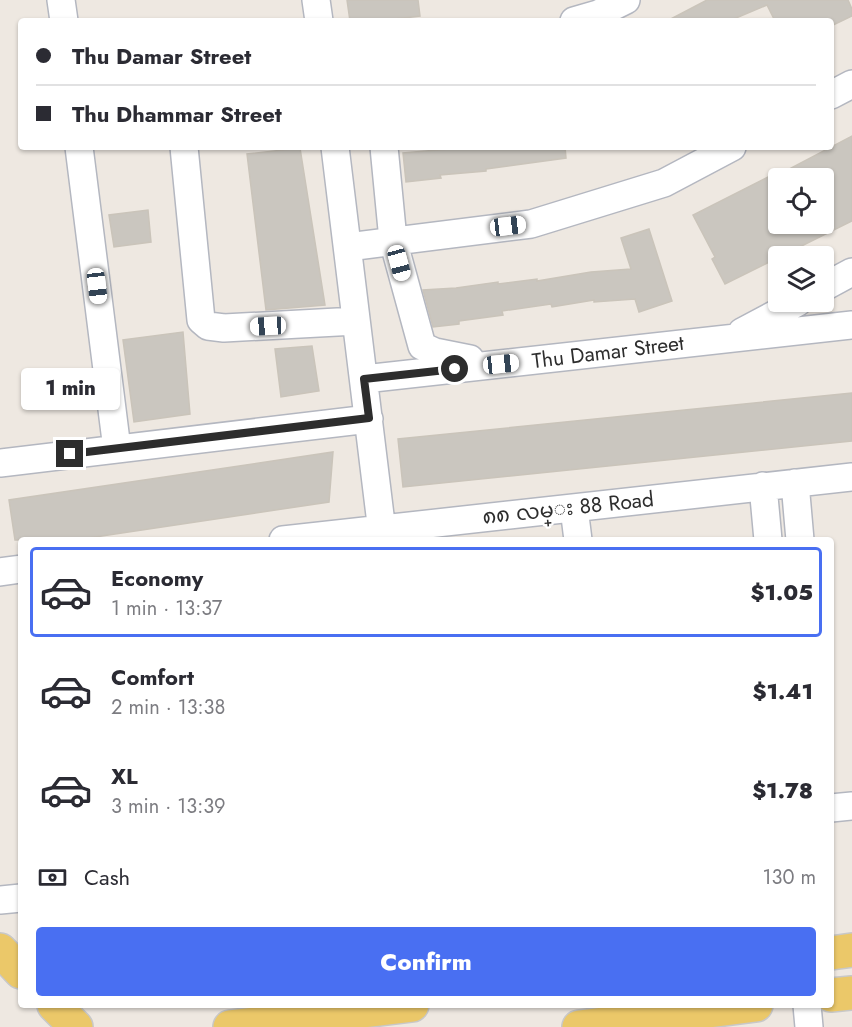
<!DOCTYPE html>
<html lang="en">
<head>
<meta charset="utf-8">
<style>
	body { margin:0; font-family:Jost,"Noto Sans Myanmar",sans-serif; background:#f2f2f3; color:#2b2b33; height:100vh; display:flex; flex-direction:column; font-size:22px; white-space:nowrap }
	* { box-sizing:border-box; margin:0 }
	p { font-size:20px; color:#7c7c81 }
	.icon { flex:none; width:33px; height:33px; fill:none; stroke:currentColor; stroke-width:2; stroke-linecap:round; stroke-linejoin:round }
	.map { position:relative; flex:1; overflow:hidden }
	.side { position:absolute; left:18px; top:537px; width:816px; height:471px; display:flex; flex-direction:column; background:#fff; border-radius:6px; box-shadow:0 2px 4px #0004 }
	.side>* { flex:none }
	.guide { position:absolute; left:18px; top:18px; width:816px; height:132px; border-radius:6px; box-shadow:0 2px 4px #0004; display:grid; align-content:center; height:132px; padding:0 18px; background:#fff }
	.buttons { position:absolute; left:768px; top:168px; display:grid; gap:12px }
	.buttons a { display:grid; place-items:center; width:66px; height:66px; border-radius:6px; background:#fff; box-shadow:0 2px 4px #0004; font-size:30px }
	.end { position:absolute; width:27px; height:27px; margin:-14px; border:8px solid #2d2d2d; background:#fff; box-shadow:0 0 0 3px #fff }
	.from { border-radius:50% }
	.bubble { position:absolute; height:42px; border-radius:6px; background:#fff; box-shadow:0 2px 4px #0004; font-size:20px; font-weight:800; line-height:42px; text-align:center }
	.car { position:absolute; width:18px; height:36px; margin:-18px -9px; border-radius:8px; box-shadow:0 0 4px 2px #0007; background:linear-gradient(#fff 24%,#345 0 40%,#fff 0 76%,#345 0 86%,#fff 0) }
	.guide b { display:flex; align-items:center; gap:21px; height:57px; font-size:22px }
	.guide b+b { border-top:2px solid #e1e1e2 }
	.guide i { width:15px; height:15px; background:#2b2b33 }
	ul { padding:10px 0 0; list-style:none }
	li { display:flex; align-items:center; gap:18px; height:90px; margin:0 12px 9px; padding:0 6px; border:3px solid transparent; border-radius:6px }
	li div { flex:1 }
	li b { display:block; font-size:22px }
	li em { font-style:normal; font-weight:800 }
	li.selected { border-color:#496ff2 }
	li>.icon { width:54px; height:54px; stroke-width:1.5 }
	.pay { display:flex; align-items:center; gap:15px; height:66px; padding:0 18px; font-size:22px }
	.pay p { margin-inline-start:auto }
	.action { display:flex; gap:12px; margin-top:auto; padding:12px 18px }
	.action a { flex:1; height:69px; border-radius:6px; background:#496ff2; color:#fff; font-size:24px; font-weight:800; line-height:69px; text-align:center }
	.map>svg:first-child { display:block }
	.building { fill:#cac6bf; stroke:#cac4ba; stroke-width:1.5; fill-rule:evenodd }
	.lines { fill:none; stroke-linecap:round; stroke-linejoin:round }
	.street-casing { stroke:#b4b7c0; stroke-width:30 }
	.primary-casing { stroke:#c8c8c8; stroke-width:36 }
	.street { stroke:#fff; stroke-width:27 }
	.primary { stroke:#ebc869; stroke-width:33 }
	.route { stroke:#2d2d2d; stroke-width:8 }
	.labels { text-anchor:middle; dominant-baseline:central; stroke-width:4.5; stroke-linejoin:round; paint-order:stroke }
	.street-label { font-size:21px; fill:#2d2d2d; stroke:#fff }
</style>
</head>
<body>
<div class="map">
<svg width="852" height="1027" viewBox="0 0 852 1027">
	<rect width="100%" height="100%" fill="#eee8e1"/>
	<path class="building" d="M347 0H418L420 16 378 21H350Z
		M707 0H848L852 9V16L831 26V21H775L767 5 729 21H667Z
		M852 136V221L725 284 712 259 715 257 693 215 778 172V175ZM778 178H824V224H778Z
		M449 147H565L566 158 486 169V171L440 175 441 178 406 182 403 153 449 149Z
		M300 148 325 305 266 310 247 154Z
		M148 210 151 242 114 247 109 215Z
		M649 229 672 301 639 312 635 299 594 302V300L552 307 551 304 502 311 503 315 459 321V324L433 327 423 290 456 288 498 282V284L537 279V281L591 272 631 269 621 238Z
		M183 332 190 414 134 422 123 340Z
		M312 346 319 391 281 397 275 349Z
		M852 393V441L403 487 398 439Z
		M333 452 329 502 75 540H15L9 500Z"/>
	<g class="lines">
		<g class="street-casing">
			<path id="street" d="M61 0 64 21
				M316 0 319 21
				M574 21 598 14 626 0
				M831 95 852 84
				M79 147 117 449
				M184 147 201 320 208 326 224 328 356 321
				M335 147 383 540
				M384 147 393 240 422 346 435 352 470 359
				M348 247 531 224 664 183 732 147
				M824 287 852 272
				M742 332 798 302
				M364 379 852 325
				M0 463 369 419
				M795 483 800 540
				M763 486 768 540
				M574 508 578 540
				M283 540 852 477
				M0 572 21 569
				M831 808 852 806
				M0 900 21 898
				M807 1005 809 1027"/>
		</g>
		<g class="primary-casing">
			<path id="primary" d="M0 950 21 972
				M831 953 852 950
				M831 995 852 993
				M54 1005 76 1027
				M230 1027 412 1005
				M579 1027 756 1005"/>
		</g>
		<use href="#street" class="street"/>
		<use href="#primary" class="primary"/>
	</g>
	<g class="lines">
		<path class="route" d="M70 454 369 418 364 379 455 369"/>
	</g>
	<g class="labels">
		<g class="street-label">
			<text transform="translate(608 352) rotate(-7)">Thu Damar Street</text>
			<text transform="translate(568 508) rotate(-6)">၈၈ လမ္း 88 Road</text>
		</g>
	</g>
</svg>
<div class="buttons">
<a><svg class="icon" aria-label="locate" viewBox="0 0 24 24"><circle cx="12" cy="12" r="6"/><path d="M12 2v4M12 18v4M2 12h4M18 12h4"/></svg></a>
<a><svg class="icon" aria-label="layers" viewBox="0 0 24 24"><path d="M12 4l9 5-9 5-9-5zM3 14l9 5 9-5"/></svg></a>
</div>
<i class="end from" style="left:455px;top:369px"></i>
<i class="end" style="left:70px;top:454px"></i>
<div class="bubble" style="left:21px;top:368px;width:99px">1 min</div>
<i class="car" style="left:508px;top:226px;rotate:83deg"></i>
<i class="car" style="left:399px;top:263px;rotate:165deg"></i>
<i class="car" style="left:97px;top:286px;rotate:173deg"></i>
<i class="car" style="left:268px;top:326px;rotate:267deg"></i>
<i class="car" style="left:501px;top:364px;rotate:84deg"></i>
<div class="guide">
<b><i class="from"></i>Thu Damar Street</b>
<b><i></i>Thu Dhammar Street</b>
</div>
<section class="side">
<ul>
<li class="selected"><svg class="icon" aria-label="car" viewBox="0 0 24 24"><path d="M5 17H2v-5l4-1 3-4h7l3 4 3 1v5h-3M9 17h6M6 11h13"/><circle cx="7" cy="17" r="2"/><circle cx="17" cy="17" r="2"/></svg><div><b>Economy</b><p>1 min · 13:37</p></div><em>$1.05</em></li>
<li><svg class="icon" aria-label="car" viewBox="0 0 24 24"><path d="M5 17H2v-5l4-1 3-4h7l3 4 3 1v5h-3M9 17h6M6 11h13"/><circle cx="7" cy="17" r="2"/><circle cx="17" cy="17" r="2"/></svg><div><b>Comfort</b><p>2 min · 13:38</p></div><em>$1.41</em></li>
<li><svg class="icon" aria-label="car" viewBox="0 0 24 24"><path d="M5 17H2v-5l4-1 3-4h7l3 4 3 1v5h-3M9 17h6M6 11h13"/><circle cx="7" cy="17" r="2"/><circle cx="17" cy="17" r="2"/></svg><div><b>XL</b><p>3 min · 13:39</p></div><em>$1.78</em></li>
</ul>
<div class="pay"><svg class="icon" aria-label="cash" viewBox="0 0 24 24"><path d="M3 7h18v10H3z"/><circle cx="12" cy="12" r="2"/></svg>Cash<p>130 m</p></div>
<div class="action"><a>Confirm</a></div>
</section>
</div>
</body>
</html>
